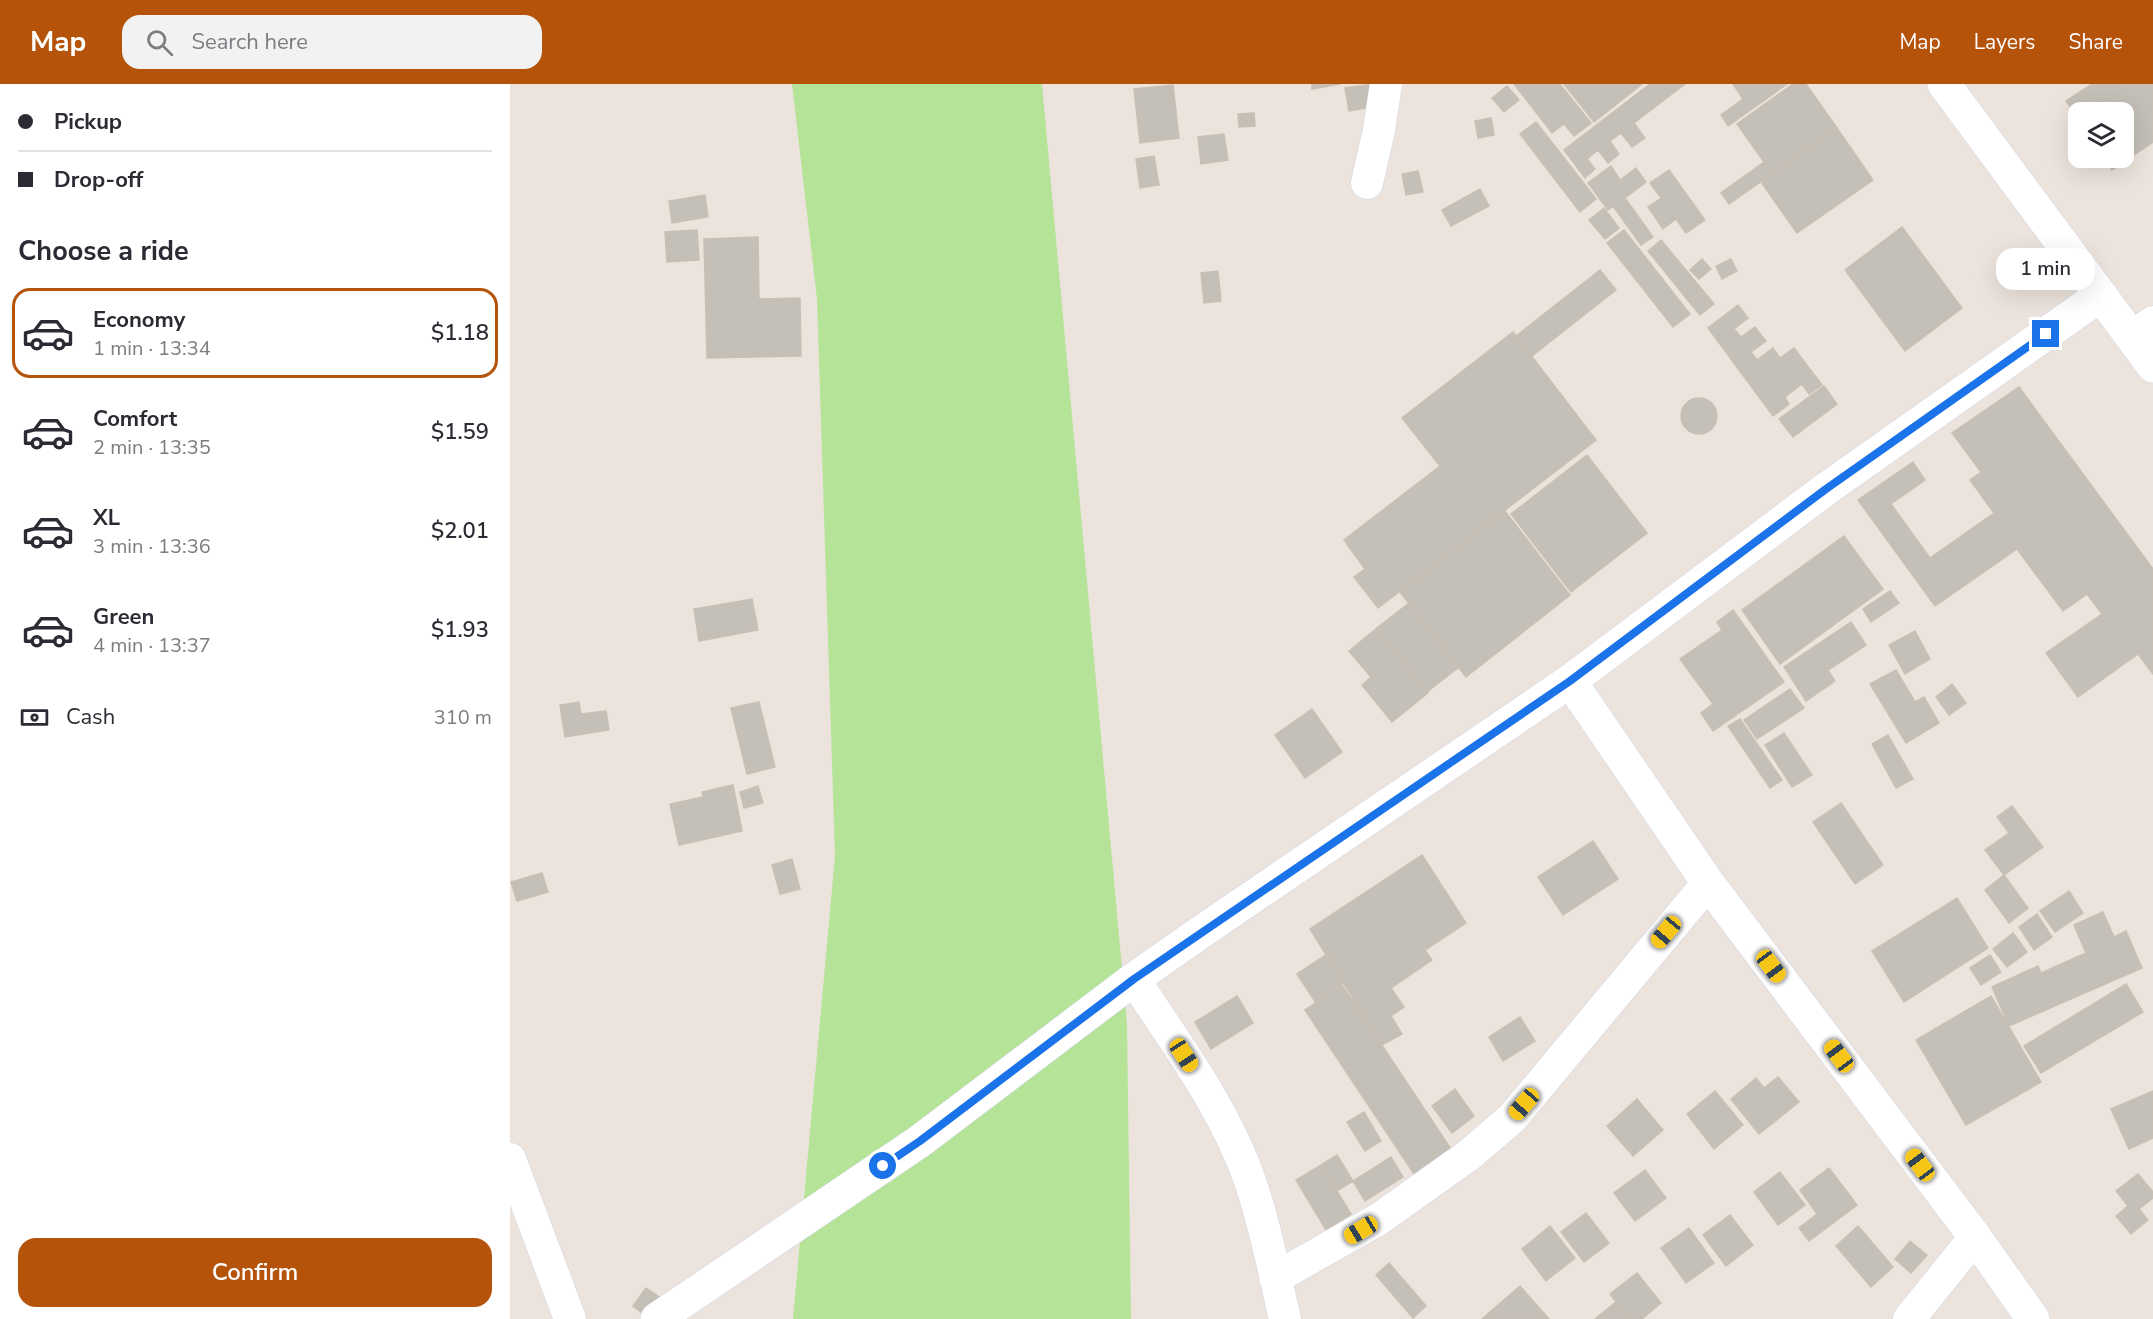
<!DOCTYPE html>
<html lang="en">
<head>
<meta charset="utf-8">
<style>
	body { margin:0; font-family:"Nunito Sans",sans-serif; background:#f2f2f3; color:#2b2b33; height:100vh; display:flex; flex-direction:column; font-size:22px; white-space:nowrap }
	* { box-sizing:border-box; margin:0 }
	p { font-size:20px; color:#7c7c81 }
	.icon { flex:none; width:33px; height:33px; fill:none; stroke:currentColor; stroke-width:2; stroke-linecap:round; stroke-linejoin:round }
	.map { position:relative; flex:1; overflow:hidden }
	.sheet { display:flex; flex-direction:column; background:#fff; width:510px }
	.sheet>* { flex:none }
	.top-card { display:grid; align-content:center; height:132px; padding:0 18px; background:#fff }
	.fabs { position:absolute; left:1558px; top:18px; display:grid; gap:12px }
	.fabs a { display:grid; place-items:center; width:66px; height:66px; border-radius:12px; background:#fff; box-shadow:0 6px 24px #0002; font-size:30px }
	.end { position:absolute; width:27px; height:27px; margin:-14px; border:8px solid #1a73e8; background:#fff; box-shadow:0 0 0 3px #fff }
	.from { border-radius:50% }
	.bubble { position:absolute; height:42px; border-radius:18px; background:#fff; box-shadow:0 6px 24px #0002; font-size:20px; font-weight:600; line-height:42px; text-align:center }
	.car { position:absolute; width:18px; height:36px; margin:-18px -9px; border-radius:8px; box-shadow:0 0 4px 2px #0007; background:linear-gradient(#f5c518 24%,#345 0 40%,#f5c518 0 76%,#345 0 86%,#f5c518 0) }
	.top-card b { display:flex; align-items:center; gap:21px; height:57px; font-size:22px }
	.top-card b+b { border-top:2px solid #e1e1e2 }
	.top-card i { width:15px; height:15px; background:#2b2b33 }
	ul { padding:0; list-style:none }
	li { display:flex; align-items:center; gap:18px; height:90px; margin:0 12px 9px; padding:0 6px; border:3px solid transparent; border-radius:18px }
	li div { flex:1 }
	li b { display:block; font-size:22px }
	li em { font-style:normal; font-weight:600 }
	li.selected { border-color:#b45309 }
	li>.icon { width:54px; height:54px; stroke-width:1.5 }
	h2 { padding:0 18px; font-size:27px; line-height:72px }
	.pay { display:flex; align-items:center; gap:15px; height:66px; padding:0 18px; font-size:22px }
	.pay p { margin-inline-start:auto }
	.action { display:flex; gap:12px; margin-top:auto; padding:12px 18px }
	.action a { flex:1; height:69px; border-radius:18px; background:#b45309; color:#fff; font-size:24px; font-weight:600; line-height:69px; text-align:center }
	header { display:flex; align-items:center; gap:36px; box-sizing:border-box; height:84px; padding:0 30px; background:#b45309; color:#fff }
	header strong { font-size:28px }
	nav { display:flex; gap:33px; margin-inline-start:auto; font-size:21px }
	.search { width:420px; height:54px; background:#f2f2f3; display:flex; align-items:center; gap:15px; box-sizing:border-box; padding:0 21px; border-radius:18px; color:#7c7c81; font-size:22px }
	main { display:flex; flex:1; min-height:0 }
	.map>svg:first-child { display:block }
	.green { fill:#b5e398 }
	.building { fill:#c4bfb7; stroke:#c8c0b5; stroke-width:1.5 }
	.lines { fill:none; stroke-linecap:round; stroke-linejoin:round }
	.minor-casing { stroke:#d1d5e3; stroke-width:33 }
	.tertiary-casing { stroke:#d1d5e3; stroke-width:34 }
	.secondary-casing { stroke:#d1d5e3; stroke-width:34 }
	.minor { stroke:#fff; stroke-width:32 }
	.tertiary { stroke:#fff; stroke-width:33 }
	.secondary { stroke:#fff; stroke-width:33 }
	.route { stroke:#1a73e8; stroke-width:8 }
</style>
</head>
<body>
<header>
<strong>Map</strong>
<div class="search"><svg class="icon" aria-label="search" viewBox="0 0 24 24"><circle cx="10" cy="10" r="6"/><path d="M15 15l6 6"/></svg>Search here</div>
<nav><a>Map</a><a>Layers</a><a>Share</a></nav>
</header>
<main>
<section class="sheet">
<div class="top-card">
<b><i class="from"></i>Pickup</b>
<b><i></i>Drop-off</b>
</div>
<h2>Choose a ride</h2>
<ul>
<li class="selected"><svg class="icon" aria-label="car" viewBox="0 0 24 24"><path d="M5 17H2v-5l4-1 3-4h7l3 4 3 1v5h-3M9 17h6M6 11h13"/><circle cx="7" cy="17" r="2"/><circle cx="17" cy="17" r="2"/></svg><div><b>Economy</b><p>1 min · 13:34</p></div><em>$1.18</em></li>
<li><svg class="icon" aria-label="car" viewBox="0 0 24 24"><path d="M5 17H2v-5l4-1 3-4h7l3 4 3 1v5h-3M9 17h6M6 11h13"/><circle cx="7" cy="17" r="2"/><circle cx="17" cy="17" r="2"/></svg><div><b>Comfort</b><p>2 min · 13:35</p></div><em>$1.59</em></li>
<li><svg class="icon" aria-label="car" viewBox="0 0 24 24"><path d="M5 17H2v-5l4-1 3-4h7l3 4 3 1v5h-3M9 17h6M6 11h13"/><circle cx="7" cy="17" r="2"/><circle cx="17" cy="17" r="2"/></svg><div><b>XL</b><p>3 min · 13:36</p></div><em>$2.01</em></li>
<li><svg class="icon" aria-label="car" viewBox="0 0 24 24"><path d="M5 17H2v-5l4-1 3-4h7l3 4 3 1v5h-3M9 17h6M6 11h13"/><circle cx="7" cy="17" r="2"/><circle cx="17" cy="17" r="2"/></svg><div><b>Green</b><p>4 min · 13:37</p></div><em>$1.93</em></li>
</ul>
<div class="pay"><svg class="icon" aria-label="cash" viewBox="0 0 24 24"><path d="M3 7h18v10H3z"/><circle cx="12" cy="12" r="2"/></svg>Cash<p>310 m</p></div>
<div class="action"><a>Confirm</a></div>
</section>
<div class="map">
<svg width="1643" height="1235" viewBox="0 0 1643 1235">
	<rect width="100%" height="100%" fill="#ece4dc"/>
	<path class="green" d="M282 0H532L617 940 621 1235H283L325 772 307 215Z"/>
	<path class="building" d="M802 0H830L802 5Z
		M865 0 869 22 839 27 835 4Z
		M1004 0H1050L1081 39 1064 52 1054 40 1042 49Z
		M1054 0H1132L1084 38Z
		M1140 0H1175L1124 39 1135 54 1122 63 1111 49 1100 57 1109 70 1098 79 1088 66 1077 75 1085 85 1075 94 1054 66Z
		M1223 0H1277L1218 42 1211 31 1233 15Z
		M1283 0H1296L1327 44 1219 120 1211 109 1254 78 1227 40Z
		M1582 0H1642L1643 2V58L1602 86 1594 74H1614V28H1569V36L1556 17Z
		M663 1 669 54 630 59 624 5Z
		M997 2 1009 16 994 28 982 14Z
		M744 29 745 42 729 43 728 30Z
		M981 34 984 51 968 54 965 37Z
		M1026 38 1086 115 1070 128 1010 50Z
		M1327 44 1363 96 1287 149 1251 98Z
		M714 50 718 76 691 80 688 53Z
		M644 72 649 101 630 104 626 75Z
		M1101 82 1110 96 1126 84 1136 98 1115 114 1143 153 1131 161 1103 122 1098 126 1078 99Z
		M1159 86 1195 136 1176 149 1166 135 1153 145 1138 123 1151 114 1140 99Z
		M908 87 913 108 896 111 892 90Z
		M970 105 979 122 941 142 932 126Z
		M195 111 198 133 162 139 159 117Z
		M1094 124 1109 144 1095 155 1079 136Z
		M1392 143 1452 224 1395 267 1335 186Z
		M187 146 189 176 157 178 155 148Z
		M1114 146 1180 230 1163 243 1097 159Z
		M248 153 249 215 290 214 291 272 197 274 194 155Z
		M1151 156 1185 197 1172 209 1138 167Z
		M1192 175 1201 185 1189 195 1180 186Z
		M1221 175 1227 187 1212 195 1206 182Z
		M1090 186 1106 206 1022 272 1006 252Z
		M708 187 711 217 694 219 691 189Z
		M1185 197 1195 209 1181 220 1172 209Z
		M1195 209 1204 220 1190 231 1181 220Z
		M1228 221 1238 234 1224 245 1231 253 1245 243 1256 257 1241 268 1247 276 1263 264 1270 274 1284 264 1312 301 1299 310 1292 300 1275 313 1279 320 1263 332 1198 244Z
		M1003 248 1086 356 868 524 844 493 855 485 834 456 930 382 892 334Z
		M1314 302 1327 320 1283 353 1269 335Z
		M1509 303 1643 485V590L1628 570 1568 613 1536 569 1592 530 1577 510 1553 527 1507 465 1425 522 1348 416 1403 378 1415 396 1381 420 1420 474 1484 429 1460 396 1471 388 1442 349Z
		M1171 332a18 18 0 1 1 36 0a18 18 0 1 1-36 0Z
		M1077 371 1137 449 1061 508 1001 430Z
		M994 426 1060 511 956 593 890 508Z
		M1334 452 1373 505 1270 580 1232 526Z
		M1380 507 1389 519 1361 538 1353 525Z
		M242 515 248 546 189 557 184 525Z
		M899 519 949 583 917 608 867 544Z
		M1223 526 1274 598 1203 647 1191 629 1203 620 1170 575 1212 546 1207 538Z
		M1341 538 1356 561 1318 586 1325 597 1296 617 1274 583Z
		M867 544 918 609 882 638 852 601 861 593 839 567Z
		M1405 547 1420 575 1395 590 1379 561Z
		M1386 586 1405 618 1414 613 1429 639 1396 659 1360 600Z
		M1442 600 1456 619 1439 631 1426 613Z
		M1280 605 1294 624 1247 655 1234 636Z
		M69 618 71 630 96 627 99 646 55 653 50 621Z
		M249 618 265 683 237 690 221 624Z
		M802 625 832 668 795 694 765 651Z
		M1230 635 1272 696 1260 704 1218 642Z
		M1274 649 1302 691 1282 703 1255 661Z
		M1378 651 1403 695 1386 704 1362 660Z
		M223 701 232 747 169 761 160 720 193 713 192 708Z
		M248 702 253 719 234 724 230 708Z
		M1331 719 1373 781 1345 800 1303 738Z
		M1502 722 1533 763 1494 791 1475 766 1499 749 1487 733Z
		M1083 757 1108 795 1053 831 1028 793Z
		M912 771 956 839 915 866 922 876 881 904 894 923 881 932 892 950 872 961 800 845Z
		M282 775 290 805 270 810 262 781Z
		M32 789 38 808 7 817 1 798Z
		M1494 791 1518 824 1499 839 1475 806Z
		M1559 807 1573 829 1545 848 1530 827Z
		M1447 814 1478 864 1394 918 1362 867Z
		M1593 828 1604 853 1616 847 1632 884 1499 942 1482 903 1528 882 1531 889 1576 869 1564 841Z
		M1527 830 1542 853 1524 866 1509 843Z
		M1503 849 1517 868 1497 883 1483 865Z
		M817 870 835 898 806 919 787 890Z
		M1480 871 1491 888 1471 901 1460 884Z
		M1616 900 1633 928 1531 989 1514 962Z
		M832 901 943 1068 906 1093 795 926Z
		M727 912 743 939 701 965 685 938Z
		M1481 912 1531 998 1456 1041 1406 956Z
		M1010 933 1025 957 993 977 979 953Z
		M1268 993 1289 1018 1249 1050 1221 1015 1246 994 1254 1004Z
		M945 1005 964 1032 942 1049 922 1022Z
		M1205 1007 1233 1041 1204 1065 1177 1030Z
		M1643 1007V1054L1619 1065 1601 1025Z
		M1127 1015 1153 1046 1123 1072 1097 1042Z
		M854 1028 871 1057 855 1067 837 1038Z
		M827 1071 843 1097 827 1107 811 1081Z
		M881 1073 893 1093 855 1117 843 1097Z
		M811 1081 841 1130 816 1146 786 1096Z
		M1319 1084 1347 1121 1299 1157 1289 1144 1307 1130 1290 1106Z
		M1135 1086 1156 1114 1125 1137 1104 1109Z
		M1270 1088 1295 1121 1268 1141 1244 1108Z
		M1628 1090 1643 1108V1114L1629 1125 1638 1136 1621 1150 1606 1132 1618 1122 1606 1107Z
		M1076 1129 1099 1159 1074 1178 1051 1148Z
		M1220 1131 1243 1161 1216 1182 1193 1151Z
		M1040 1142 1065 1174 1036 1197 1012 1165Z
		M1348 1142 1383 1183 1361 1203 1326 1162Z
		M1179 1144 1204 1179 1176 1199 1151 1164Z
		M1400 1157 1417 1171 1401 1189 1385 1175Z
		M879 1179 916 1222 903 1234 866 1191Z
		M1127 1189 1151 1219 1132 1235H1119L1100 1210Z
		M1010 1202 1039 1235H972Z
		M136 1204 154 1216 140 1235 123 1222Z
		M1106 1218 1119 1235H1085Z"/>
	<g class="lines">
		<g class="minor-casing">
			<path id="minor" d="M857 99 869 46 876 0
				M1622 253 1643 238
				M624 895C666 960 715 1024 740 1097 756 1143 764 1189 775 1235
				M0 1075 60 1235
				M765 1194 869 1135 959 1071 1002 1034 1198 799
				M1399 1235 1465 1153"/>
		</g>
		<g class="tertiary-casing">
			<path id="tertiary" d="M1060 597 1198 799 1465 1153 1523 1235"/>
		</g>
		<g class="secondary-casing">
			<path id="secondary" d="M1434 0 1643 282
				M147 1235 410 1057 624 895 688 850 1060 597 1316 405 1591 211"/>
		</g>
		<use href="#minor" class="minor"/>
		<use href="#tertiary" class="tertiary"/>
		<use href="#secondary" class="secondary"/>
	</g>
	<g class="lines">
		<path class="route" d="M373 1082 410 1057 624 895 1060 597 1316 405 1536 250"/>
	</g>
</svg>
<div class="fabs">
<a><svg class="icon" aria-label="layers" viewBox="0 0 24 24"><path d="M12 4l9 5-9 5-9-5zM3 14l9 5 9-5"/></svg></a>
</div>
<i class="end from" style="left:373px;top:1082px"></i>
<i class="end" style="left:1536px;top:250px"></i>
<div class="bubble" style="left:1486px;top:164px;width:99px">1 min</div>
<i class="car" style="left:1156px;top:848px;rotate:220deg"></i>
<i class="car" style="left:1261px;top:882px;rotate:143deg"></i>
<i class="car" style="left:674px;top:971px;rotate:147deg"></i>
<i class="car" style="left:1329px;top:972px;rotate:323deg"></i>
<i class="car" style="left:1014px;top:1020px;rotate:221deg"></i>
<i class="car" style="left:1410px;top:1081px;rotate:323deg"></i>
<i class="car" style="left:851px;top:1146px;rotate:239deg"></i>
</div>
</main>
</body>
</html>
